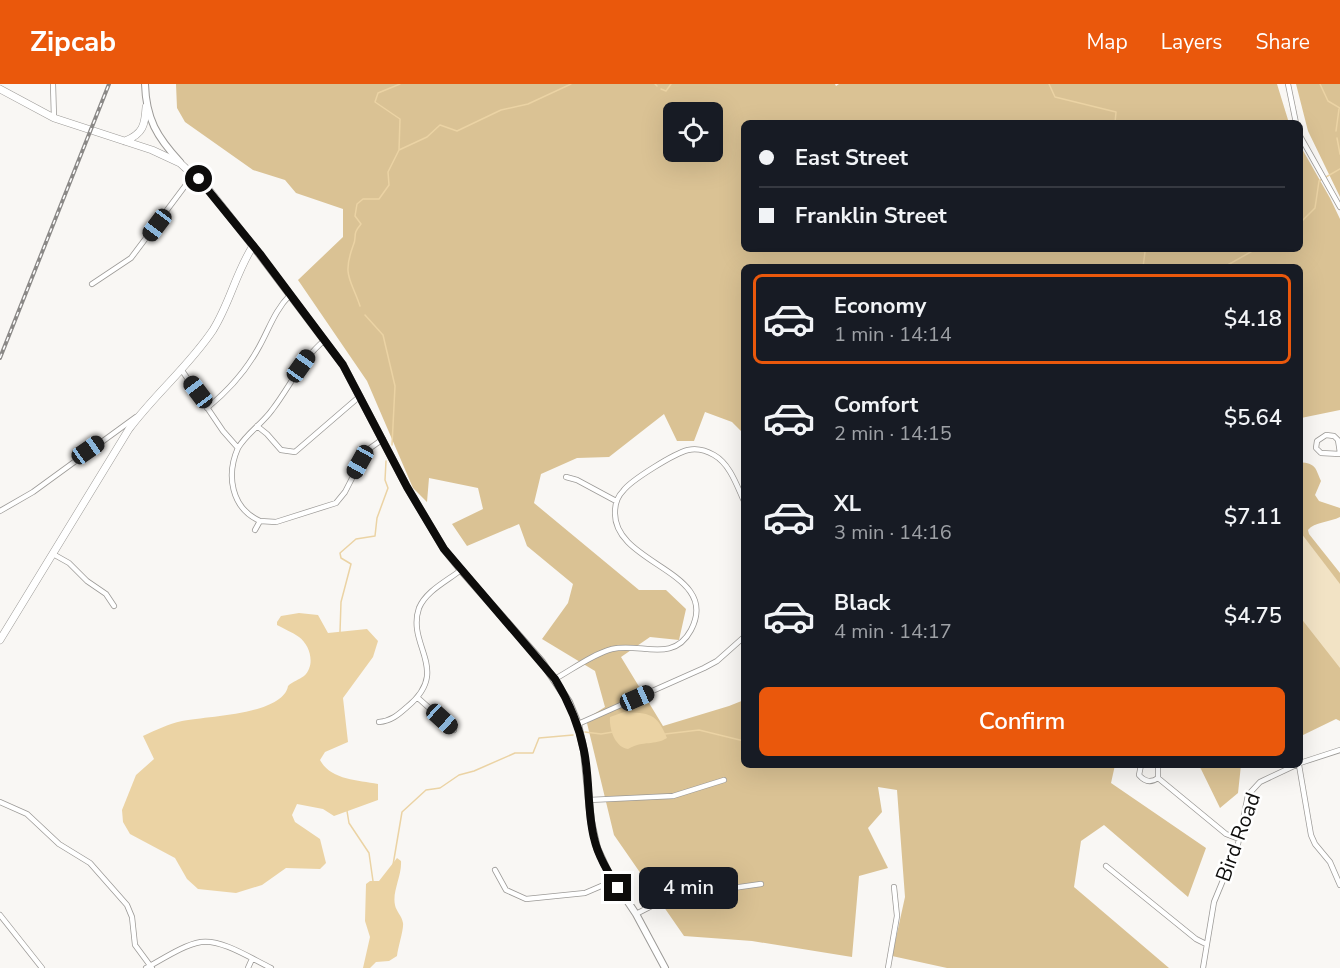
<!DOCTYPE html>
<html lang="en">
<head>
<meta charset="utf-8">
<style>
	body { margin:0; font-family:"Nunito Sans",sans-serif; background:#242831; color:#f1f3f6; height:100vh; display:flex; flex-direction:column; font-size:22px; white-space:nowrap }
	* { box-sizing:border-box; margin:0 }
	p { font-size:20px; color:#9ea1a6 }
	.icon { flex:none; width:33px; height:33px; fill:none; stroke:currentColor; stroke-width:2; stroke-linecap:round; stroke-linejoin:round }
	.map { position:relative; flex:1; overflow:hidden }
	.details { position:absolute; left:741px; top:180px; width:562px; height:504px; display:flex; flex-direction:column; background:#171b24; border-radius:9px; box-shadow:0 6px 24px #0002 }
	.details>* { flex:none }
	.top-card { position:absolute; left:741px; top:36px; width:562px; height:132px; border-radius:9px; box-shadow:0 6px 24px #0002; display:grid; align-content:center; height:132px; padding:0 18px; background:#171b24 }
	.fabs { position:absolute; left:663px; top:18px; display:grid; gap:12px }
	.fabs a { display:grid; place-items:center; width:60px; height:60px; border-radius:9px; background:#171b24; box-shadow:0 6px 24px #0002; font-size:30px }
	.end { position:absolute; width:27px; height:27px; margin:-14px; border:8px solid #0d0c0b; background:#fff; box-shadow:0 0 0 3px #fff }
	.from { border-radius:50% }
	.bubble { position:absolute; height:42px; border-radius:9px; background:#171b24; box-shadow:0 6px 24px #0002; font-size:20px; font-weight:600; line-height:42px; text-align:center }
	.car { position:absolute; width:18px; height:36px; margin:-18px -9px; border-radius:8px; box-shadow:0 0 4px 2px #0007; background:linear-gradient(#222 24%,#8ab4d8 0 40%,#222 0 76%,#8ab4d8 0 86%,#222 0) }
	.top-card b { display:flex; align-items:center; gap:21px; height:57px; font-size:22px }
	.top-card b+b { border-top:2px solid #363941 }
	.top-card i { width:15px; height:15px; background:#f1f3f6 }
	ul { padding:10px 0 0; list-style:none }
	li { display:flex; align-items:center; gap:18px; height:90px; margin:0 12px 9px; padding:0 6px; border:3px solid transparent; border-radius:9px }
	li div { flex:1 }
	li b { display:block; font-size:22px }
	li em { font-style:normal; font-weight:600 }
	li.on { border-color:#ea580c }
	li>.icon { width:54px; height:54px; stroke-width:1.5 }
	.button { display:flex; gap:12px; margin-top:auto; padding:12px 18px }
	.button a { flex:1; height:69px; border-radius:9px; background:#ea580c; color:#fff; font-size:24px; font-weight:600; line-height:69px; text-align:center }
	header { display:flex; align-items:center; gap:36px; box-sizing:border-box; height:84px; padding:0 30px; background:#ea580c; color:#fff }
	header strong { font-size:28px }
	nav { display:flex; gap:33px; margin-inline-start:auto; font-size:21px }
	.map>svg:first-child { display:block }
	.green { fill:#f2e3c5 }
	.forest { fill:#dac294; fill-rule:evenodd }
	.water { fill:#ebd3a4 }
	.lines { fill:none; stroke-linecap:round; stroke-linejoin:round }
	.stream { stroke:#ebd3a4; stroke-width:1.5 }
	.minor-casing { stroke:#9c9a97; stroke-width:6 }
	.tertiary-casing { stroke:#9c9a97; stroke-width:8 }
	.secondary-casing { stroke:#9c9a97; stroke-width:8 }
	.minor { stroke:#fff; stroke-width:4.5 }
	.tertiary { stroke:#fff; stroke-width:6 }
	.secondary { stroke:#fff; stroke-width:7 }
	.rail-casing { stroke:#8b8987; stroke-width:4 }
	.rail { stroke:#fff; stroke-width:1.5; stroke-dasharray:4.5; stroke-linecap:butt }
	.route { stroke:#0d0c0b; stroke-width:8 }
	.labels { text-anchor:middle; dominant-baseline:central; stroke-width:5; stroke-linejoin:round; paint-order:stroke }
	.street-label { font-size:21px; fill:#0d0c0b; stroke:#fff }
</style>
</head>
<body>
<header>
<strong>Zipcab</strong>
<nav><a>Map</a><a>Layers</a><a>Share</a></nav>
</header>
<div class="map">
<svg width="1340" height="884" viewBox="0 0 1340 884">
	<rect width="100%" height="100%" fill="#f9f7f4"/>
	<path class="green" d="M1300 447 1340 499V630L1300 639Z"/>
	<path class="forest" d="M176 0H835L836 2 839 0H1277L1289 39H744V165H1300L1301 63 1330 114 1340 135V326L1301 334 1300 183H744V350L732 338 705 328 694 357H677L664 330 609 373 577 374 541 390 534 419 639 506H666L686 525 679 556 650 553 621 573 663 642 729 622 744 616V681H1115L1111 699 1206 764 1188 813 1104 741 1081 757 1074 803 1169 884H947L892 872 905 813 897 706 878 703 882 728 868 744 888 784 859 792 852 873 752 857 684 852 614 751 586 635 605 623 595 587 542 555 568 519 573 500 527 462 519 440 467 462 452 440 483 425 478 404 429 394 427 418 413 404 367 297 298 196 343 153V125L296 109 285 96 253 86 185 38 177 24ZM674 28H712V68H674Z
		M1296 0H1340V113L1308 47Z
		M1300 378C1316 380 1315 383 1321 397L1315 411 1319 417 1340 424V433C1330 438 1314 438 1308 446L1309 450 1340 489V500L1301 449Z
		M1300 533 1340 584V637L1336 635 1301 652Z
		M1199 681H1241L1238 709 1220 724Z"/>
	<path class="water" d="M299 529 318 531 328 549 367 545 378 557 373 573 343 614 348 658 325 668 320 676C331 696 357 696 378 700V716L334 732 323 725 297 720 292 731 295 738 320 755 326 779 320 785 286 784 262 801 236 809 198 805 187 795 175 774 130 750 123 738 122 726 136 691 154 675 143 652C156 646 168 640 182 637 206 632 283 631 288 602 293 597 299 596 304 592 316 581 310 561 299 553 292 548 284 545 277 541V538L281 532Z
		M624 628C649 629 657 629 667 654 654 662 644 656 628 665 615 663 609 645 610 633Z
		M397 774 401 777C402 792 392 807 395 821 396 827 402 832 403 839 404 845 398 863 397 872L389 877 376 878 370 884H363L370 853 365 837 366 800 370 797H379Z"/>
	<g class="lines">
		<path class="stream" d="M655 0 657 2
			M1049 0 1055 13 1116 28 1115 39
			M1320 0 1328 17 1340 24
			M661 5 666 7 671 0
			M1336 47 1339 25
			M1337 54 1340 70
			M399 66 427 53 440 41 457 47 501 26 528 20 571 0
			M1300 139 1315 124 1319 97 1340 85
			M1140 165 1145 168 1143 183
			M1145 183H1156
			M1224 183 1256 165
			M360 222C351 195 342 192 353 162 358 151 351 152 361 140L355 132 357 120 363 115H379L389 101 388 88 399 66 400 35 375 18 378 9 400 0
			M365 231 383 251 395 302 392 361
			M340 548 341 518 351 480 341 474 340 469 356 455 375 452 377 434 388 404 385 396 386 377
			M585 648 601 650 613 648
			M665 650 699 646 744 657
			M347 727 349 739 369 769 373 797
			M393 781 402 728 426 706 440 704 459 691 474 687 515 669H533L539 654 573 651"/>
		<g class="minor-casing">
			<path id="minor" d="M53 0 54 34
				M1288 0 1296 39
				M1300 52 1340 123
				M92 200 131 174 194 90
				M181 285 223 347 238 364C226 391 231 424 260 437
				M207 324C228 307 246 287 259 263 269 245 275 226 290 211
				M257 342 267 350 281 366 295 368 360 312
				M238 364C247 349 262 340 272 326 290 303 302 274 325 256
				M1340 369 1338 356 1334 352 1326 351 1317 357 1316 364 1321 369 1340 370
				M566 393 577 396 616 417
				M0 427 33 408 136 333
				M255 446 260 437 276 438 336 419 345 408 366 367 383 355
				M53 470 69 479 87 497 106 510 114 522
				M555 595C573 585 593 570 612 565 640 558 673 580 691 546 722 487 613 481 615 428 615 420 617 413 623 407 631 396 675 369 688 366 697 364 707 367 714 371 730 380 737 402 744 417
				M418 614 454 646
				M379 638C391 637 398 631 407 623 452 586 406 562 419 524 426 507 447 497 461 486
				M578 640 704 584 717 577 744 553
				M1300 679 1340 666
				M1141 681 1139 691C1145 698 1151 699 1158 694
				M1299 681 1311 751 1315 760 1330 778 1340 801
				M1158 694 1226 750 1239 755
				M1158 694V681
				M589 716 673 712 724 696
				M0 718 27 730 59 760 90 779 127 821 132 833 135 861 152 884
				M1106 782 1196 855 1206 860
				M495 786 506 806 526 815 585 809 613 797
				M636 830 669 813 761 800
				M0 831 42 884
				M146 884C163 875 183 861 201 858 222 855 252 875 271 884
				M248 884 252 875
				M888 884 897 832 894 803
				M1203 884 1214 818 1238 760 1248 711 1260 698 1296 681"/>
		</g>
		<g class="tertiary-casing">
			<path id="tertiary" d="M145 0C146 35 157 53 180 78
				M253 162 343 281 407 403 444 465 461 486 542 578 569 618 578 640 584 667 591 737 597 764 608 788 636 830 665 884"/>
		</g>
		<g class="secondary-casing">
			<path id="secondary" d="M0 5 54 34 152 66 180 79 209 106 253 162C236 188 230 219 213 246 189 282 155 310 129 345L0 556
				M125 57C143 50 145 41 146 23"/>
		</g>
		<use href="#minor" class="minor"/>
		<use href="#tertiary" class="tertiary"/>
		<use href="#secondary" class="secondary"/>
		<g class="rail-casing">
			<path id="rail" d="M0 274 109 0"/>
		</g>
		<use href="#rail" class="rail"/>
	</g>
	<g class="lines">
		<path class="route" d="M199 95 260 170 343 281 407 403 444 465 555 595C569 618 579 641 584 667 590 696 587 726 594 754 598 772 608 788 618 804"/>
	</g>
	<g class="labels">
		<g class="street-label">
			<text transform="translate(1238 753) rotate(-70)">Bird Road</text>
		</g>
	</g>
</svg>
<div class="fabs">
<a><svg class="icon" aria-label="locate" viewBox="0 0 24 24"><circle cx="12" cy="12" r="6"/><path d="M12 2v4M12 18v4M2 12h4M18 12h4"/></svg></a>
</div>
<i class="end from" style="left:199px;top:95px"></i>
<i class="end" style="left:618px;top:804px"></i>
<div class="bubble" style="left:639px;top:783px;width:99px">4 min</div>
<i class="car" style="left:157px;top:141px;rotate:217deg"></i>
<i class="car" style="left:301px;top:282px;rotate:35deg"></i>
<i class="car" style="left:198px;top:308px;rotate:323deg"></i>
<i class="car" style="left:88px;top:366px;rotate:55deg"></i>
<i class="car" style="left:360px;top:378px;rotate:209deg"></i>
<i class="car" style="left:637px;top:614px;rotate:66deg"></i>
<i class="car" style="left:442px;top:635px;rotate:132deg"></i>
<div class="top-card">
<b><i class="from"></i>East Street</b>
<b><i></i>Franklin Street</b>
</div>
<section class="details">
<ul>
<li class="on"><svg class="icon" aria-label="car" viewBox="0 0 24 24"><path d="M5 17H2v-5l4-1 3-4h7l3 4 3 1v5h-3M9 17h6M6 11h13"/><circle cx="7" cy="17" r="2"/><circle cx="17" cy="17" r="2"/></svg><div><b>Economy</b><p>1 min · 14:14</p></div><em>$4.18</em></li>
<li><svg class="icon" aria-label="car" viewBox="0 0 24 24"><path d="M5 17H2v-5l4-1 3-4h7l3 4 3 1v5h-3M9 17h6M6 11h13"/><circle cx="7" cy="17" r="2"/><circle cx="17" cy="17" r="2"/></svg><div><b>Comfort</b><p>2 min · 14:15</p></div><em>$5.64</em></li>
<li><svg class="icon" aria-label="car" viewBox="0 0 24 24"><path d="M5 17H2v-5l4-1 3-4h7l3 4 3 1v5h-3M9 17h6M6 11h13"/><circle cx="7" cy="17" r="2"/><circle cx="17" cy="17" r="2"/></svg><div><b>XL</b><p>3 min · 14:16</p></div><em>$7.11</em></li>
<li><svg class="icon" aria-label="car" viewBox="0 0 24 24"><path d="M5 17H2v-5l4-1 3-4h7l3 4 3 1v5h-3M9 17h6M6 11h13"/><circle cx="7" cy="17" r="2"/><circle cx="17" cy="17" r="2"/></svg><div><b>Black</b><p>4 min · 14:17</p></div><em>$4.75</em></li>
</ul>
<div class="button"><a>Confirm</a></div>
</section>
</div>
</body>
</html>
